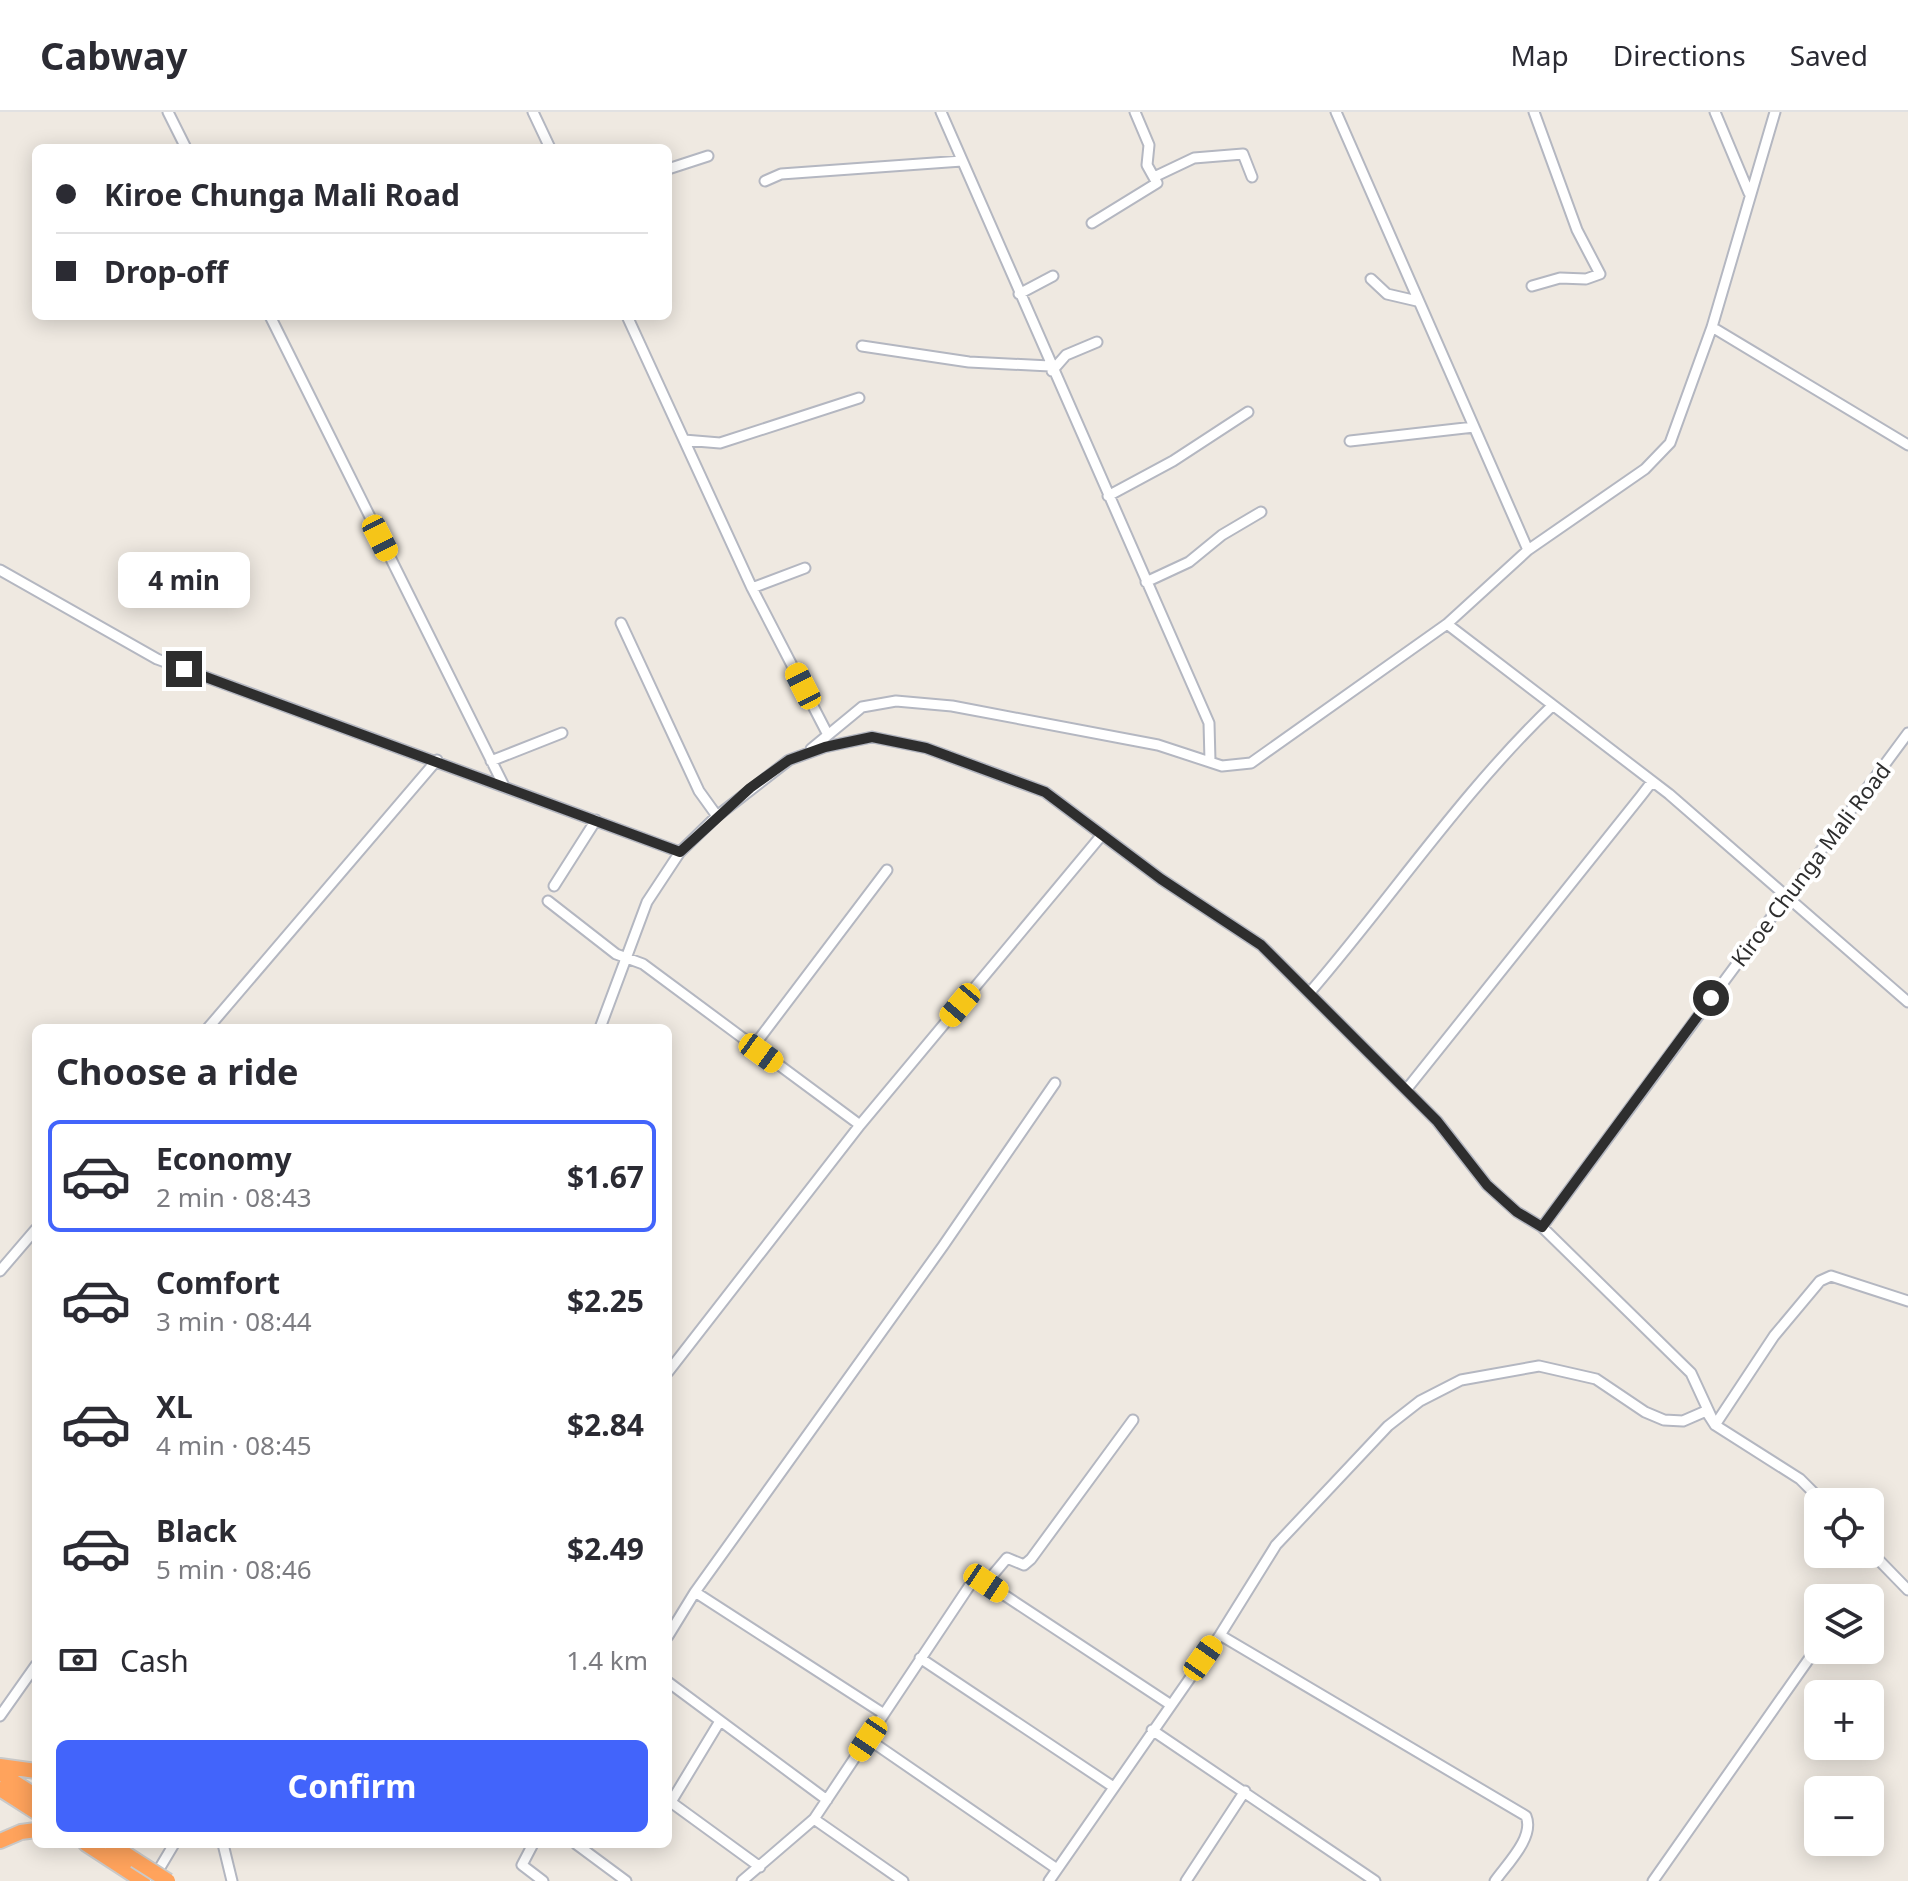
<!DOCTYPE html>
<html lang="en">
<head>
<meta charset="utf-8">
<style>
	body { margin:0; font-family:"Noto Sans",sans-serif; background:#f2f2f3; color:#2b2b33; height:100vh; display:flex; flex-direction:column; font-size:30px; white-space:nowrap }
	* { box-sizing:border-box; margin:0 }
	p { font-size:26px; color:#7c7c81 }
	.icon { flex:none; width:44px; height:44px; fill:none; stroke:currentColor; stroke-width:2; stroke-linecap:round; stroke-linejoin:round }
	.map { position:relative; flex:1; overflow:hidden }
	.drawer { position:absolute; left:32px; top:912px; width:640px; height:824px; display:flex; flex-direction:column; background:#fff; border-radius:12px; box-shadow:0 4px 20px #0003 }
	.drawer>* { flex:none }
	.hud { position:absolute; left:32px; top:32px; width:640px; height:176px; border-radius:12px; box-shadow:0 4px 20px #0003; display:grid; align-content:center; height:176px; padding:0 24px; background:#fff }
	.fabs { position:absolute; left:1804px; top:1376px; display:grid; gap:16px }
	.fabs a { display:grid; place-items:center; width:80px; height:80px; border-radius:12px; background:#fff; box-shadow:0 4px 20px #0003; font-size:40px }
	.end { position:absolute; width:36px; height:36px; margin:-18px; border:10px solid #2e2e2e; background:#fff; box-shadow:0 0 0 4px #fff }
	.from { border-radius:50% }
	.bubble { position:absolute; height:56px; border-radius:12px; background:#fff; box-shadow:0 4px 20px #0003; font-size:26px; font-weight:700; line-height:56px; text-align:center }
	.car { position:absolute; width:24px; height:48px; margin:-24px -12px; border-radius:10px; box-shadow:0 0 6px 2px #0007; background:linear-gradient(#f5c518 24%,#345 0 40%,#f5c518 0 76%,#345 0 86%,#f5c518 0) }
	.hud b { display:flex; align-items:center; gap:28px; height:76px; font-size:30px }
	.hud b+b { border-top:2px solid #e1e1e2 }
	.hud i { width:20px; height:20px; background:#2b2b33 }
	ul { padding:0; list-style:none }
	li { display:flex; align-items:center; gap:24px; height:112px; margin:0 16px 12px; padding:0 8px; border:4px solid transparent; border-radius:12px }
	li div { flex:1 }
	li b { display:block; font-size:30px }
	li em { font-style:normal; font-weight:700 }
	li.current { border-color:#4264fb }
	li>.icon { width:72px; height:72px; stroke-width:1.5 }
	h2 { padding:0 24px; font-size:36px; line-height:96px }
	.pay { display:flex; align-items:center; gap:20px; height:88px; padding:0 24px; font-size:30px }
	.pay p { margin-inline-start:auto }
	.cta { display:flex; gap:16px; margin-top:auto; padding:16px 24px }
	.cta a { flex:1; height:92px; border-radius:12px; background:#4264fb; color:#fff; font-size:32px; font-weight:700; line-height:92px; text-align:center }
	header { display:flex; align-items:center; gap:48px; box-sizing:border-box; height:112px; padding:0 40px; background:#fff; border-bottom:2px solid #e1e1e2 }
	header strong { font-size:38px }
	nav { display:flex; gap:44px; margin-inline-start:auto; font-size:28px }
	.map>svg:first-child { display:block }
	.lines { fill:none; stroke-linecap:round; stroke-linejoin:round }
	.minor-casing { stroke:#b4b7c1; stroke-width:13 }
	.highway-casing { stroke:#c9c9c9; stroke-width:18 }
	.minor { stroke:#fff; stroke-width:9 }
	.highway { stroke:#ffa35c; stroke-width:14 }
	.highway-bridge-casing { stroke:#c9c9c9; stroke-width:18; stroke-linecap:butt }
	.highway-bridge { stroke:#ffa35c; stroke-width:14 }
	.route { stroke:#2e2e2e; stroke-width:10 }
	.labels { text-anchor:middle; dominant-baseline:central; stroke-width:8; stroke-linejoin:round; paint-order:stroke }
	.street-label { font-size:22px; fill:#2e2e2e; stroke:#fff }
</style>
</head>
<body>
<header>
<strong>Cabway</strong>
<nav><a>Map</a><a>Directions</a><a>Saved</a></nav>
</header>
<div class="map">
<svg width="1908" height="1769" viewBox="0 0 1908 1769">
	<rect width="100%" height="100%" fill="#efe9e1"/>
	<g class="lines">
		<g class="minor-casing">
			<path id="minor" d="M168 0 186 36
				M533 0 550 36
				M941 0 1209 611 1210 649
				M1336 0 1528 438
				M1715 0 1749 81
				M668 57 708 44
				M1154 65 1194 46 1243 42 1252 65
				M765 69 781 62 962 49
				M1092 111 1157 71 1147 53 1149 33 1135 0
				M1371 167 1387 182 1417 189
				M1532 174 1560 166 1586 167 1600 162 1577 118 1534 0
				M1019 182 1053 164
				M270 204 503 672
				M627 204 752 476 828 623
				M1712 215 1908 333
				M862 234 969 250 1050 254
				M1052 259 1066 243 1097 230
				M684 328 720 331 859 286
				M1350 329 1474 315
				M1108 384 1173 349 1248 300
				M0 458 157 547 680 740
				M1146 470 1189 450 1222 423 1261 400
				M752 476 805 456
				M621 511 699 679 717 704
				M1447 512 1669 682 1908 890
				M811 637 862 595 896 589 952 594 1158 633 1222 654 1251 651 1447 512 1528 438 1645 357 1670 331 1712 215 1775 0
				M491 649 562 621
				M554 774 596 708
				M548 789 616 842 643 852 860 1013
				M1311 879C1392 785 1462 680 1553 593
				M208 916 437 648
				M600 916 647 790 680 740 717 704 789 648 825 635 872 625 926 636 1045 680 1161 767 1261 833 1437 1009 1487 1073 1517 1100 1542 1115 1691 1261 1715 1313
				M753 935 887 758
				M1406 978 1641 684 1651 671 1657 673
				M1542 1115 1908 621
				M0 1159 36 1117
				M668 1260 860 1013 1101 724
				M1715 1313 1774 1224 1820 1169 1831 1164 1908 1189
				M1870 1439 1908 1478
				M986 1471 1007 1446 1024 1453 1031 1447 1133 1308
				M695 1480 943 1134 1055 971
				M1220 1523 1526 1704C1535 1725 1507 1752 1495 1769
				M668 1524 695 1480 884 1602
				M920 1546 1112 1674
				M668 1570 827 1688
				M0 1604 36 1553
				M1152 1618 1375 1769
				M868 1627 1057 1757
				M668 1688 760 1755
				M671 1690 720 1609
				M814 1707 903 1769
				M223 1732 232 1769
				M533 1732 522 1753 543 1769
				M576 1732 626 1769
				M152 1769 174 1732
				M742 1769 814 1707 972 1470 986 1471 1171 1593
				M1049 1769 1220 1523 1276 1433 1388 1314 1420 1289 1461 1268 1539 1254 1596 1267 1645 1300 1664 1308 1683 1309 1706 1299 1715 1313 1800 1367 1823 1390
				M1186 1769 1245 1679
				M1653 1769 1811 1544"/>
		</g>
		<g class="highway-casing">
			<path id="highway" d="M0 1654 36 1659
				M0 1661 36 1684
				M0 1677 36 1700
				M0 1729 21 1720 36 1718
				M86 1732 143 1769
				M111 1732 135 1748"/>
		</g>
		<use href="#minor" class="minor"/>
		<use href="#highway" class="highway"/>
		<g class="highway-bridge-casing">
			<path id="highway-bridge" d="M135 1748 168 1769"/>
		</g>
		<use href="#highway-bridge" class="highway-bridge"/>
	</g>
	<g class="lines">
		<path class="route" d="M184 557 680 740 750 676 789 648 825 635 872 625 926 636 1045 680 1161 767 1261 833 1437 1009 1487 1073 1517 1100 1542 1115 1711 886"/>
	</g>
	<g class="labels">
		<g class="street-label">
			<text transform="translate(1810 752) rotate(-53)">Kiroe Chunga Mali Road</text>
		</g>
	</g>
</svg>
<div class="fabs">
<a><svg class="icon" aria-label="locate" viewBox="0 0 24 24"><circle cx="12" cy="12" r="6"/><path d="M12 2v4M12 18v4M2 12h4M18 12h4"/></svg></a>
<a><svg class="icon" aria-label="layers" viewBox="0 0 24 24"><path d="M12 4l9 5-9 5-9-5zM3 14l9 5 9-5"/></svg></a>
<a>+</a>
<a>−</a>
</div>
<i class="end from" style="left:1711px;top:886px"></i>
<i class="end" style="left:184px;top:557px"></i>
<div class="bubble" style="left:118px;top:440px;width:132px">4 min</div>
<i class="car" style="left:380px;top:426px;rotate:153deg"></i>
<i class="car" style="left:803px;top:574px;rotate:333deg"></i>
<i class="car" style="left:960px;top:893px;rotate:220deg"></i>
<i class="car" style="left:761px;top:941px;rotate:126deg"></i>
<i class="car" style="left:986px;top:1471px;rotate:124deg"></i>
<i class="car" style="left:1203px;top:1546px;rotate:35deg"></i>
<i class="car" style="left:868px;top:1627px;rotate:214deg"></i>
<div class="hud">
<b><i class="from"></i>Kiroe Chunga Mali Road</b>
<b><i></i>Drop-off</b>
</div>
<section class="drawer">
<h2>Choose a ride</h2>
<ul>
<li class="current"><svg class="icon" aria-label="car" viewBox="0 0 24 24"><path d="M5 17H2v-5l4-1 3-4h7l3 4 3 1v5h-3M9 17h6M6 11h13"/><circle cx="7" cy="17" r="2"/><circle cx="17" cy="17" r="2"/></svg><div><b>Economy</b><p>2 min · 08:43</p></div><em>$1.67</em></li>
<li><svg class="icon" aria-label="car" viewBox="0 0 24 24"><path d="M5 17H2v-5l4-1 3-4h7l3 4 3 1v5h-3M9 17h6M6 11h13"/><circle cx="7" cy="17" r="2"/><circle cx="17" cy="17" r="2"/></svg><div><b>Comfort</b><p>3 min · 08:44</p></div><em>$2.25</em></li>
<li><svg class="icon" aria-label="car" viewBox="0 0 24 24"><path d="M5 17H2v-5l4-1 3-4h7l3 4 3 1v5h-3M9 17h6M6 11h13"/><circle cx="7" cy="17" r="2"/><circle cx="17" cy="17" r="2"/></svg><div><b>XL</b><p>4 min · 08:45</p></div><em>$2.84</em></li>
<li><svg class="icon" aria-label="car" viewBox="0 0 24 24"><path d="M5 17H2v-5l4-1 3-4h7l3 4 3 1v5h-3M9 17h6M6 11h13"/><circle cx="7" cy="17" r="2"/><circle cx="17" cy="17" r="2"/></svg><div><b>Black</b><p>5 min · 08:46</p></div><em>$2.49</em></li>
</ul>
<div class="pay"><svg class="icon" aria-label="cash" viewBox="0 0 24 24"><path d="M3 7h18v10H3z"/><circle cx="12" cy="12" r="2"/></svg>Cash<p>1.4 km</p></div>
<div class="cta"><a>Confirm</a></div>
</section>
</div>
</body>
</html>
